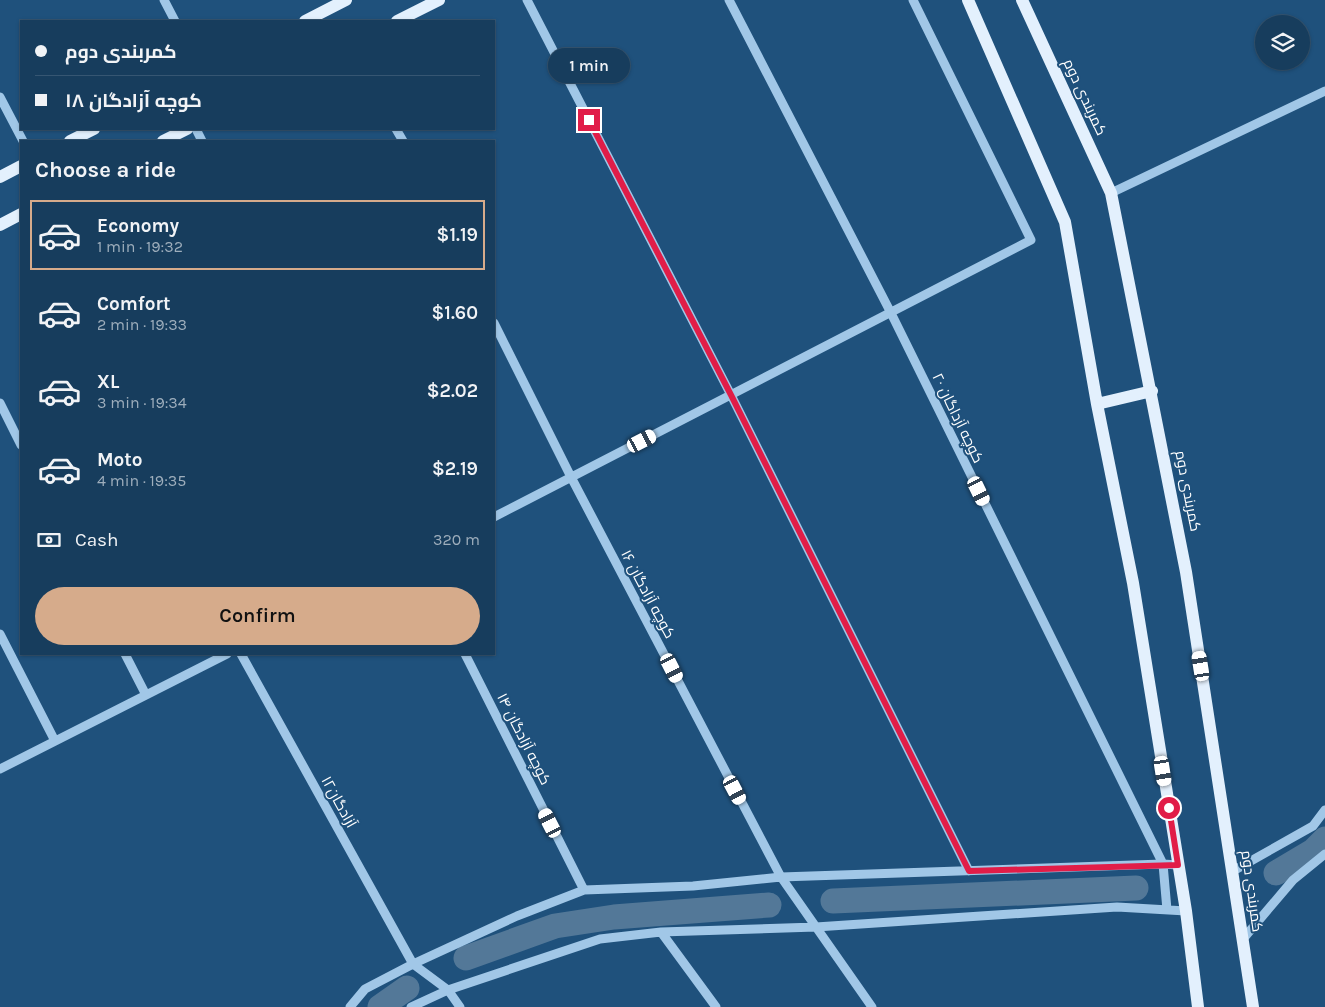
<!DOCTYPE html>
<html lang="en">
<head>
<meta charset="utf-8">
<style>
	body { margin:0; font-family:Karla,Cairo,sans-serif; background:#244866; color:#f1f3f6; height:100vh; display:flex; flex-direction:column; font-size:19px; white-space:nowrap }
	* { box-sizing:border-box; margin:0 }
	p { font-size:16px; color:#9eaebc }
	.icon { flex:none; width:28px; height:28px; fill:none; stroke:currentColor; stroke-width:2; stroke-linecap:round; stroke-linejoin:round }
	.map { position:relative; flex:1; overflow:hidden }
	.details { position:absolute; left:20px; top:140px; width:475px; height:515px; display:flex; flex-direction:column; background:#173d5d; border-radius:0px; box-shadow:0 1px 4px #0004,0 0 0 1px #365672 }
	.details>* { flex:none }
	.hud { position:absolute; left:20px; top:20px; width:475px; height:110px; border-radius:0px; box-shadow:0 1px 4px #0004,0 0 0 1px #365672; display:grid; align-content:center; height:110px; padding:0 15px; background:#173d5d }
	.buttons { position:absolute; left:1255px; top:15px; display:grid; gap:10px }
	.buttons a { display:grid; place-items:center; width:55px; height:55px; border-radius:50%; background:#173d5d; box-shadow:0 1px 4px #0004,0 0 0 1px #365672; font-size:25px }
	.end { position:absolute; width:22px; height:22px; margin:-11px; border:6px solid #e11d48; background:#fff; box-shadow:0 0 0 2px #fff }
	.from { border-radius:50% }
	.bubble { position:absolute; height:35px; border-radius:18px; background:#173d5d; box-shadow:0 1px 4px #0004,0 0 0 1px #365672; font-size:16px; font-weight:600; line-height:35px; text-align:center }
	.car { position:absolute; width:15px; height:30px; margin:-15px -8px; border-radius:6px; box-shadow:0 0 4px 1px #0007; background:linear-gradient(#fff 24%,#345 0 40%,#fff 0 76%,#345 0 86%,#fff 0) }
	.hud b { display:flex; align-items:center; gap:18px; height:48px; font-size:19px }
	.hud b+b { border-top:1px solid #365672 }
	.hud i { width:12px; height:12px; background:#f1f3f6 }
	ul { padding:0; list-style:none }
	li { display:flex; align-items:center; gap:15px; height:70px; margin:0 10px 8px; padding:0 5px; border:2px solid transparent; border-radius:0px }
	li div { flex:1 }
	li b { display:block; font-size:19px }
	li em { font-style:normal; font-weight:600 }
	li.active { border-color:#d6ab8b }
	li>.icon { width:45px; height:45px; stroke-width:1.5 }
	h2 { padding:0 15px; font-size:22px; line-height:60px }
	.pay { display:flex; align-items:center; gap:12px; height:55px; padding:0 15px; font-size:19px }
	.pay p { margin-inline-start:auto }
	.action { display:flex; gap:10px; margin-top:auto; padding:10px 15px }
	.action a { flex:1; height:58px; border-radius:30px; background:#d6ab8b; color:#111; font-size:20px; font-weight:600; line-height:58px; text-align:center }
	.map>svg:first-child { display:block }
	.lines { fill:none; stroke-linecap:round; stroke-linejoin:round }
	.canal { stroke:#537898; stroke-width:25 }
	.minor { stroke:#a1c7e7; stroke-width:9 }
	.major { stroke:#e3f0fd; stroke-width:12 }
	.route { stroke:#e11d48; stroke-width:6 }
	.labels { text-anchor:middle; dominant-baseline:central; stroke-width:4; stroke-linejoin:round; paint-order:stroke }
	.street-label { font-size:15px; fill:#fff; stroke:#1f517c }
</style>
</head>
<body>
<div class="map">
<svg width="1325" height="1007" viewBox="0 0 1325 1007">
	<rect width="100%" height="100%" fill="#1f517c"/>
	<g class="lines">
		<path class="canal" d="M1276 873 1313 851 1325 839
			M833 901 1136 888
			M466 958 555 926 614 917 769 905
			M380 1007 407 988"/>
		<path class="minor" d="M164 0 175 21
			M527 0 731 395 969 871
			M729 0 891 313 1163 864 1178 865
			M0 97 23 141
			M196 129 202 141
			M396 129 403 141
			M1111 193 1325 91
			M494 323 571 477 781 877 872 1007
			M0 403 21 445
			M494 517 1031 240 913 0
			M0 634 55 741
			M125 654 146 695
			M241 654 413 964 448 990 460 1007
			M465 654 584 890
			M0 769 227 654
			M1233 871 1313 826 1325 810
			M661 932 716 1007
			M1243 939 1293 880 1325 854
			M350 1007 365 989 413 964 517 916 584 890 693 886 781 877 1163 864 1167 910
			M411 1007 448 990 600 939 661 932 816 927 1117 907 1186 911"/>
		<path class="major" d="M968 0 1065 222 1097 404 1133 583 1186 911 1198 1007
			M1022 0 1111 193 1186 572 1253 1007
			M305 21 346 0
			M397 21 439 0
			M70 141 94 129
			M163 141 187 129
			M0 177 21 166
			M0 225 21 214
			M1097 404 1152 391"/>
	</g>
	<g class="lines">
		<path class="route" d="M589 120 731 395 969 871 1178 865 1169 808"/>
	</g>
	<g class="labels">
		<g class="street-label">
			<text transform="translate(1085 97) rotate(65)">کمربندی دوم</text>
			<text transform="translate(958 418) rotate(64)">کوچه آزداگان ۲۰</text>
			<text transform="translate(1188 491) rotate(79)">کمربندی دوم</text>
			<text transform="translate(648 594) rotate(62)">کوچه آزادگان ۱۶</text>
			<text transform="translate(524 739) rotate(63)">کوچه آزادگان ۱۴</text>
			<text transform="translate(339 802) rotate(61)">۱۲آزادگان</text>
			<text transform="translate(1252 891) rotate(82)">کمربندی دوم</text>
		</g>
	</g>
</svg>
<div class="buttons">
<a><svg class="icon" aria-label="layers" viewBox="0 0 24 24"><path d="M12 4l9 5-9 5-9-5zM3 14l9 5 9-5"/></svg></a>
</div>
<i class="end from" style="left:1169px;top:808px"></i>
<i class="end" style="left:589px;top:120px"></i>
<div class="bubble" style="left:548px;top:48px;width:82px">1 min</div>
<i class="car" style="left:642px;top:441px;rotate:63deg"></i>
<i class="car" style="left:979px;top:491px;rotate:154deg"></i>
<i class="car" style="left:1201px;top:666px;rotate:351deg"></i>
<i class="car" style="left:672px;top:668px;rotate:153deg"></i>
<i class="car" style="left:1163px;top:771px;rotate:171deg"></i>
<i class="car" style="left:735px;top:790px;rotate:152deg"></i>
<i class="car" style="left:550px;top:823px;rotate:333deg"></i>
<div class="hud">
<b><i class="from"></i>کمربندی دوم</b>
<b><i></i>کوچه آزادگان ۱۸</b>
</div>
<section class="details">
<h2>Choose a ride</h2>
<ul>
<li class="active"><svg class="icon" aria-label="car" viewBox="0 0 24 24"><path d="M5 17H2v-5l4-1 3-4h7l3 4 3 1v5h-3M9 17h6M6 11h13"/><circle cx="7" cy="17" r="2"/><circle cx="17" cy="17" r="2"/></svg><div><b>Economy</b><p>1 min · 19:32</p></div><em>$1.19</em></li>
<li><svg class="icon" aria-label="car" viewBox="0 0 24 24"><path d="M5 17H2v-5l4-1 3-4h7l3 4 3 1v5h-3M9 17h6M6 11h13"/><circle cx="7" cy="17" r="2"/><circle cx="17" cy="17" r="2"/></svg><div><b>Comfort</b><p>2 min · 19:33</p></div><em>$1.60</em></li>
<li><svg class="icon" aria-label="car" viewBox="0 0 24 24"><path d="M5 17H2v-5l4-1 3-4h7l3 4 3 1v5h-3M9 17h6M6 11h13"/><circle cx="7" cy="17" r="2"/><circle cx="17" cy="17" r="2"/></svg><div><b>XL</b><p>3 min · 19:34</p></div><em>$2.02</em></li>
<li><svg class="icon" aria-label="car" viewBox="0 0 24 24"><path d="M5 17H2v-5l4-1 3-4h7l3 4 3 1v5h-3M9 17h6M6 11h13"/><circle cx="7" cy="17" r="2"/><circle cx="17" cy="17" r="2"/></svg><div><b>Moto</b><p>4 min · 19:35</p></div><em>$2.19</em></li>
</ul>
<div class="pay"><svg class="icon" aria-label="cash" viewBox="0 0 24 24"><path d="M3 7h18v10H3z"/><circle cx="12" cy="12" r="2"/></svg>Cash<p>320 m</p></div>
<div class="action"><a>Confirm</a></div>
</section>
</div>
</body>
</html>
